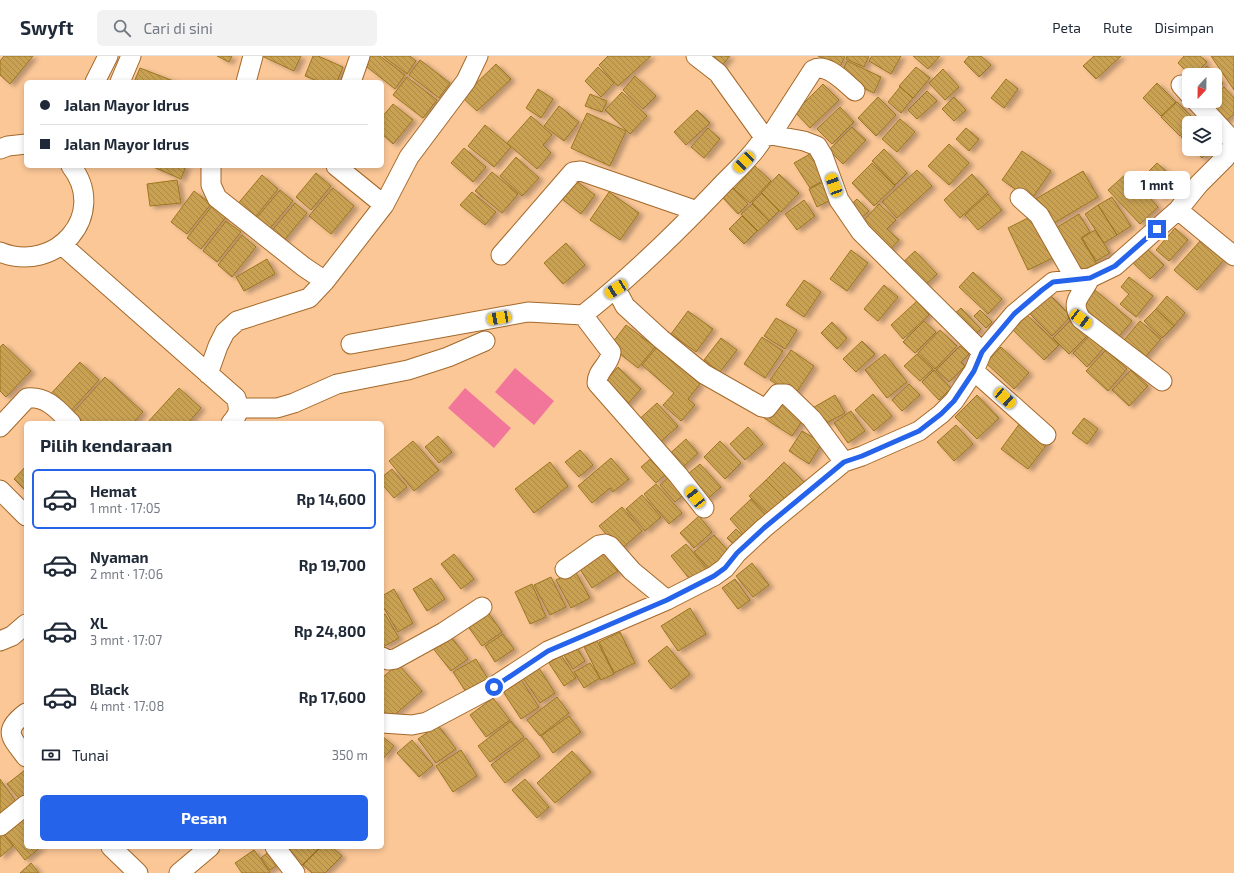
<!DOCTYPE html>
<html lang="id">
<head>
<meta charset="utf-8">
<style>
	body { margin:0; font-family:"Exo 2",sans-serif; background:#f2f2f3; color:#1f2937; height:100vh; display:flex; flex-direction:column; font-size:15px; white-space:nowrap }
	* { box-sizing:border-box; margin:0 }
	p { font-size:13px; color:#747a83 }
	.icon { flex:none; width:22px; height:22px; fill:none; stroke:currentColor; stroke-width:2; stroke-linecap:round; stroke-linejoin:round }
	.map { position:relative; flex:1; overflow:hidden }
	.sheet { position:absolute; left:24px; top:365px; width:360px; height:428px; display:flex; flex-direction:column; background:#fff; border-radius:6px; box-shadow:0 2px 6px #0003 }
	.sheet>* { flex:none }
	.guide { position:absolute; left:24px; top:24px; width:360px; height:88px; border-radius:6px; box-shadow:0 2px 6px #0003; display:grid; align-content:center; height:88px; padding:0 16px; background:#fff }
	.needle { width:26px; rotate:202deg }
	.fabs { position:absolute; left:1182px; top:12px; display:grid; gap:8px }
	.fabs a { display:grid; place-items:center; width:40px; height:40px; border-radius:6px; background:#fff; box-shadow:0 2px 6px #0003; font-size:20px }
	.end { position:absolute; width:18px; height:18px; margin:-9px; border:5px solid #2563eb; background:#fff; box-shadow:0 0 0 2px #fff }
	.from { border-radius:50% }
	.bubble { position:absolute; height:28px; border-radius:6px; background:#fff; box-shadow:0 2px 6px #0003; font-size:13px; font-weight:700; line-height:28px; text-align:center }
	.car { position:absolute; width:12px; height:24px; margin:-12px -6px; border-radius:5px; box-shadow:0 0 3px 1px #0007; background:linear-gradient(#f5c518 24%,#345 0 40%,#f5c518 0 76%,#345 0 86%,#f5c518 0) }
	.guide b { display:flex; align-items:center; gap:14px; height:38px; font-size:15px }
	.guide b+b { border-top:1px solid #e0e1e3 }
	.guide i { width:10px; height:10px; background:#1f2937 }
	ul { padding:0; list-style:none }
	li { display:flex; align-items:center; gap:12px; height:60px; margin:0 8px 6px; padding:0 8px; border:2px solid transparent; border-radius:6px }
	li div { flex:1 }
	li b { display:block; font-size:15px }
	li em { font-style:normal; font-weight:700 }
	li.selected { border-color:#2563eb }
	li>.icon { width:36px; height:36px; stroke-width:1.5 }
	h2 { padding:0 16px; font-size:18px; line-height:48px }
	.pay { display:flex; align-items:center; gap:10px; height:44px; padding:0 16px; font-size:15px }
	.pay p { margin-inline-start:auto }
	.button { display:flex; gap:8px; margin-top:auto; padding:8px 16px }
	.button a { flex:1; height:46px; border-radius:6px; background:#2563eb; color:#fff; font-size:16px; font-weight:700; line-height:46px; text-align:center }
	header { display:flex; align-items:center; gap:24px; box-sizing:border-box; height:56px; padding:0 20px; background:#fff; border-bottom:1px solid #e0e1e3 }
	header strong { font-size:19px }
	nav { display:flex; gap:22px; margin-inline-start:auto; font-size:14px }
	.search { width:280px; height:36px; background:#f2f2f3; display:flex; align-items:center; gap:10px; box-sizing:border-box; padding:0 14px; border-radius:6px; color:#747a83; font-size:15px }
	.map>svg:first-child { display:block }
	.pitch { fill:#f2769a }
	.building { fill:url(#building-back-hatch); stroke:#9b7621; filter:url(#shadow) }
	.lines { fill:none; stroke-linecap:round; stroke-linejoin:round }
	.minor-casing { stroke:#a4692a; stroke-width:21 }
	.minor { stroke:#fff; stroke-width:19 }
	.route { stroke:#2563eb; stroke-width:5 }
</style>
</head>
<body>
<header>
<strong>Swyft</strong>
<div class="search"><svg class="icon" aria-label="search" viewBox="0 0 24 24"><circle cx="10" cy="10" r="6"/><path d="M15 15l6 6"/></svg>Cari di sini</div>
<nav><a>Peta</a><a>Rute</a><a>Disimpan</a></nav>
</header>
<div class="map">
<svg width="1234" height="817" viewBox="0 0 1234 817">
	<defs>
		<pattern id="building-back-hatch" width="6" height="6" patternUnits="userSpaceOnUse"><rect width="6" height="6" fill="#c8a152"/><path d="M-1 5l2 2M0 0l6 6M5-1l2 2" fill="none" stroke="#ac8946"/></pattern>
		<filter id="shadow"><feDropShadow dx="4.5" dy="2.5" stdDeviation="2" flood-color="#0004"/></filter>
	</defs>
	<rect width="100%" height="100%" fill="#fbc797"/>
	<path class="pitch" d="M515 312 554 345 534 369 495 336Z
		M465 332 511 372 494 392 448 352Z"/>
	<path class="building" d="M4 0H33L10 28 0 19V5Z
		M217 0H232L229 6Z
		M262 0H301L294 15Z
		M313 0H318L343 11 337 26H320L305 20Z
		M367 0H380L405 19 395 33 362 7Z
		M383 0H410L416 5 407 18Z
		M608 0H651L618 30 599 9Z
		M705 0H730L719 13Z
		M818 0H845L840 11Z
		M847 0H869L864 11 846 3Z
		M872 0H901L891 18 869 5Z
		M913 0H940L928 13Z
		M969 0H981L991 9 979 21 964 6Z
		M1094 0H1121L1096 23 1083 10Z
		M1184 0H1200L1207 6 1194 19H1190L1178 7Z
		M1211 0H1234V34Z
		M420 4 450 27 439 42 409 19Z
		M847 5 881 21 874 37 840 21Z
		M496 8 511 23 477 55 462 41Z
		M1207 10 1223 27 1215 34V19H1197Z
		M598 11 614 27 601 41 585 25Z
		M916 11 930 22 913 42 899 30Z
		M140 12 176 26H134Z
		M943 13 959 31 945 44 929 27Z
		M635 20 656 40 643 53 623 34Z
		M407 21 437 44 423 62 393 39Z
		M1006 23 1018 33 1004 52 991 42Z
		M1157 27 1176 46 1161 60 1143 42Z
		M823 28 839 44 810 72 795 56Z
		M900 31 913 42 901 57 888 46Z
		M1224 31 1234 42V58L1222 68 1208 45H1215V39Z
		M538 33 553 43 541 62 526 52Z
		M927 35 937 45 917 63 908 54Z
		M622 36 647 60 630 78 605 54Z
		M590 38 607 45 602 56 585 50Z
		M878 41 896 59 876 80 858 62Z
		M954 41 966 54 954 65 942 53Z
		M1177 46 1196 65 1189 67V72L1180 80 1161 61Z
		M393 48 413 64 393 88 382 78V61Z
		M559 50 579 66 564 85 544 70Z
		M840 51 854 66 832 88 817 73Z
		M697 54 710 67 686 89 674 76Z
		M587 57 626 75 610 110 571 92Z
		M531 60 552 79 543 89 551 97 537 113 507 87Z
		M900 63 915 76 897 96 882 83Z
		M485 69 511 91 494 111 468 90Z
		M852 71 866 84 843 108 829 94Z
		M708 72 720 83 704 102 691 91Z
		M966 72 979 83 969 95 956 83Z
		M1189 73V89L1181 81Z
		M949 88 969 107 949 129 928 110Z
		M464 92 486 111 473 126 451 107Z
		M884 93 907 117 895 129 872 105Z
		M1193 93H1211L1202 102Z
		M1022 95 1051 115 1031 144 1002 124Z
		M810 98 826 123 810 132 794 107Z
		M516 101 539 122 522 140 500 120Z
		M872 107 895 130 874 150 852 127Z
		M1157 107 1176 124 1161 141 1141 123Z
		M151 110H186L181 123Z
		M755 110 771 125 750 147 734 133Z
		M917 114 932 130 897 162 882 146Z
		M1083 115 1098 141 1049 170 1034 144Z
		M492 116 518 138 502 157 475 135Z
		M316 117 331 130 311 154 296 141Z
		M1127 117 1158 151 1140 168 1108 134Z
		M779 118 799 137 781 156 761 137Z
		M972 118 988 136 960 162 944 144Z
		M262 119 278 133 253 164 236 150Z
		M571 121 595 139 581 158 557 139Z
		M177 124 181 147 150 150 147 128Z
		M825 125 834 142 817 151 809 133Z
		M333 132 354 150 331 178 309 160Z
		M733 132 748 148 738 158 723 142Z
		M280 134 293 145 267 176 254 165Z
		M194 135 211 148 187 178 171 166Z
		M472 136 496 156 485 169 460 149Z
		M609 136 639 157 620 184 590 164Z
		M762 137 779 155 769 165 752 147Z
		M988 138 1002 154 978 174 965 159Z
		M1112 141 1131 170 1117 179 1098 149Z
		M857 143 869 155 859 164 847 152Z
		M804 144 815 160 797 174 785 158Z
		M295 147 307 157 281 188 269 178Z
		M752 148 769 165 758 175 741 158Z
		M879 148 896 164 887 173 899 184 887 197 860 168Z
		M1098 149 1117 179 1104 187 1085 158Z
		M212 150 226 161 201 193 187 182Z
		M1079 158 1090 176 1081 182 1097 208 1079 216 1051 175Z
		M1034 159 1055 201 1028 214 1008 172Z
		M742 160 757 175 744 188 729 173Z
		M226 165 241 176 217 206 203 195Z
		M1175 172 1188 184 1169 205 1156 194Z
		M1095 174 1110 197 1096 205 1082 182Z
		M242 179 256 191 232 221 218 209Z
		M1201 184 1224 204 1197 234 1174 214Z
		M566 187 585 209 563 228 544 207Z
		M1144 190 1164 209 1150 223 1131 205Z
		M851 194 868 207 847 235 830 223Z
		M915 195 937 218 921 233 899 210Z
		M267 203 275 218 244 235 236 221Z
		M973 216 1002 243 988 258 959 231Z
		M1129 221 1153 240 1136 261 1120 248 1129 238 1121 231Z
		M804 224 821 236 804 261 786 249Z
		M884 229 898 241 878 265 864 253Z
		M1095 234 1132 265 1114 286 1078 255Z
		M1049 238 1071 260 1052 280 1028 256Z
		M1167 240 1185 257 1174 270 1156 253Z
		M917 245 929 259 903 283 891 269Z
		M961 252 981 273 971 282 951 261Z
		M1156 253 1174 270 1162 282 1144 265Z
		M980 254 992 266 986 272 974 260Z
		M688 255 713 273 696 296 671 278Z
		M1027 259 1059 289 1044 304 1013 274Z
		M776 262 797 274 785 293 764 280Z
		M1072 263 1088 279 1069 298 1053 282Z
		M924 265 936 276 915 297 903 286Z
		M1140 265 1161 283 1140 307 1120 289Z
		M832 266 847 282 837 293 821 277Z
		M626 269 655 291 638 312 610 290Z
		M940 274 957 290 935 313 918 297Z
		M1090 279 1104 292 1087 311 1073 297Z
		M762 281 783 295 765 322 744 308Z
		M721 282 737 294 720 316 704 304Z
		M862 285 875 298 856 316 843 303Z
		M3 288 31 315 6 341 0 335V291Z
		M960 290 969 298 961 306 965 310 949 326 936 314Z
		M657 291 700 328 688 343 695 349 681 365 663 349 674 337 642 309Z
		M1001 291 1029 317 1014 333 986 307Z
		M791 294 814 310 794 340 770 324Z
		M1106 294 1127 313 1108 335 1086 315Z
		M885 298 907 326 887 342 865 314Z
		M917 298 933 313 920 325 904 310Z
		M80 306 99 324 66 360 47 342Z
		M618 311 641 333 625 351 602 329Z
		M934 314 951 332 939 344 922 326Z
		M1131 314 1148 330 1129 350 1112 334Z
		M105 321 143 356 133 367H76L69 361Z
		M909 328 920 339 902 355 892 344Z
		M179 332 201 352 188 367H147Z
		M873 338 892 360 874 375 855 354Z
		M835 339 845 357 821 370 811 353Z
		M977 339 999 362 977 383 955 361Z
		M777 342 805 361 792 380 764 362Z
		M657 347 678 370 656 390 635 367Z
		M851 355 865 375 848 387 834 367Z
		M1084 362 1098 373 1087 388 1072 377Z
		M1020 367 1048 387 1028 413 1001 393Z
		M956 369 973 388 954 405 937 386Z
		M748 371 763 388 745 404 730 388Z
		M802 375 822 387 809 408 789 395Z
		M438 380 452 396 439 407 425 391Z
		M686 383 698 397 679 415 666 401Z
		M413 385 439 414 414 435 389 405Z
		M720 385 741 407 725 423 704 401Z
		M580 394 593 409 579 421 565 406Z
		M655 399 669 415 656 427 641 411Z
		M611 402 629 423 613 436 610 432 592 447 578 430Z
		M550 406 568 430 534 457 515 433Z
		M784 406 805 427 786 444 766 424Z
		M700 408 721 431 704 446 683 422Z
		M26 410V435L14 423Z
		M392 413 407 431 394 442 382 428V421Z
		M672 418 687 436 675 446 660 429Z
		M766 424 786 444 770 460 749 440Z
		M656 428 682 457 669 468 644 438Z
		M642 439 661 461 645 475 626 453Z
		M751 443 768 461 746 481 730 463Z
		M622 451 642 475 620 494 599 470Z
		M699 460 712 476 694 492 680 477Z
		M736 473 745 482 736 491 727 482Z
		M714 479 730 497 710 514 694 496Z
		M686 488 707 513 692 526 671 500Z
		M606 496 618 515 592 532 580 513Z
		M454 498 474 523 461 533 441 508Z
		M752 507 769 529 753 541 736 520Z
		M575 515 590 542 571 552 556 524Z
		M551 521 566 551 550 559 534 529Z
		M431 522 445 543 427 555 413 533Z
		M735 523 750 544 738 553 722 532Z
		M532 528 546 561 530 568 515 536Z
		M394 533 413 567 398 576 382 549V540Z
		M690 552 706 578 678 595 661 570Z
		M487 555 502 576 482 590 467 569Z
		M385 558 399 582 383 591 382 559Z
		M620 576 635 607 614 617 599 586Z
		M449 578 468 603 451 615 432 591Z
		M503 578 514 593 495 606 485 590Z
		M597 585 614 618 601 624 584 591Z
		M574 587 585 605 573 613 561 595Z
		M667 590 690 618 671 633 648 605Z
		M561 599 576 622 564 630 549 607Z
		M476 603 488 623 466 636 453 616Z
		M590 607 600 622 584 632 574 616Z
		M398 608 422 635 390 663 382 654V622Z
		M539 612 555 637 540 647 523 622Z
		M518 619 539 651 521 663 500 631Z
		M557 641 569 657 540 680 527 664Z
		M493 642 510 664 486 681 470 659Z
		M569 660 581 676 553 697 541 680Z
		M511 665 524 681 490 706 478 690Z
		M438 669 456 693 436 707 418 683Z
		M382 680 394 690 382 704Z
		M526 682 540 700 505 727 491 709Z
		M412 684 433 709 419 721 397 697Z
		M461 694 477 720 453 736 436 710Z
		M572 695 591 716 555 747 537 727Z
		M25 714 26 743 22 746 7 728Z
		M0 723 17 747 1 757 0 755Z
		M525 723 549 751 537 762 512 734Z
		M26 758V791H41L25 804 2 775Z
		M0 775 13 790 0 801Z
		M292 791H320L302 809 288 796Z
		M321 791H332L342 800 325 817H312L303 809Z
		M273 792 283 805 270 814 261 802Z
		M254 794 270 816 269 817H242L235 807Z
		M31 807 39 817H20Z"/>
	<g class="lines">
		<g class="minor-casing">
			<path id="minor" d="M696 0 718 17 764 81 771 79 804 85 817 90 823 100 839 144 861 176 982 296
				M95 26 108 0
				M120 26 131 0
				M246 26 253 0
				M351 26 360 0
				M1181 29 1189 38
				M1196 45 1234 86
				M771 79 813 14C827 6 844 26 855 35
				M0 93 8 90 26 88
				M211 110V129L217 142 304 211 325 225
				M336 110 384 149
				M1020 142 1039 159 1076 224
				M1178 154 1234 200
				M62 189 236 342C240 353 239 358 231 367
				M0 196C56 219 109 158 71 110
				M501 199 573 116 581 115 697 155
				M1090 222C1082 240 1069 244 1081 263L1162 325
				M616 233 625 250 661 283 704 318 762 351 767 352 778 338H786L812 363 844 406
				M583 259 611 296C610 309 597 314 597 327L678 419 704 452
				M351 288 528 256 583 259C631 221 676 177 718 133 734 116 753 100 764 81
				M974 315 1046 379
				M208 318 218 290 225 276 237 265 309 242 325 225 384 149 409 101 466 25 478 0
				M240 352H277L294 347 337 328 408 314 448 301 485 285
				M0 371 27 342C47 340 58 354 71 367
				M0 434 26 460
				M565 513 599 489 605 488 610 490 632 515 667 544
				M0 585 12 580 26 568
				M382 601 388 604 395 603 444 576 482 551
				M26 657C2 675 11 681 26 701
				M382 667 412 669 427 666 493 631 548 595 667 544 714 520 725 512 737 497 764 472 844 406 862 400 919 375 941 358 954 345 974 315 982 296 1014 258 1053 226 1090 222 1115 210 1178 154 1199 128 1225 102 1234 88
				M0 770 26 749
				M111 791 138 817
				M275 791 295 817
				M179 817 210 791"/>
		</g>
		<use href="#minor" class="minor"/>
	</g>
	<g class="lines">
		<path class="route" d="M494 631 548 595 667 544 714 520 725 512 737 497 764 472 844 406 862 400 919 375 941 358 954 345 974 315 982 296 1014 258 1042 234 1053 226 1090 222 1115 210 1157 173"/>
	</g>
</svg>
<div class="fabs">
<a><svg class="needle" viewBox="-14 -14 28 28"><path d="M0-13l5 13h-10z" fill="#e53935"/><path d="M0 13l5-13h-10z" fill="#747a83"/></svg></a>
<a><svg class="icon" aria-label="layers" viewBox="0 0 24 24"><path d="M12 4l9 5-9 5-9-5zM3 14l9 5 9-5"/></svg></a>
</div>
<i class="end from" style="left:494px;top:631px"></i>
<i class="end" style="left:1157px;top:173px"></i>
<div class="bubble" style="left:1124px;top:115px;width:66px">1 mnt</div>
<i class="car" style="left:744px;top:106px;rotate:224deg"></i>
<i class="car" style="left:834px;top:129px;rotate:340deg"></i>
<i class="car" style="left:616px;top:233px;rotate:238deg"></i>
<i class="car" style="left:499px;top:262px;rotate:260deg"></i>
<i class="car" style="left:1081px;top:263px;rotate:127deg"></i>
<i class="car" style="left:1005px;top:342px;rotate:132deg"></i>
<i class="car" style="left:695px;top:441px;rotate:322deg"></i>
<div class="guide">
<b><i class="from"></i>Jalan Mayor Idrus</b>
<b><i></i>Jalan Mayor Idrus</b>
</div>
<section class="sheet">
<h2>Pilih kendaraan</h2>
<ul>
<li class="selected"><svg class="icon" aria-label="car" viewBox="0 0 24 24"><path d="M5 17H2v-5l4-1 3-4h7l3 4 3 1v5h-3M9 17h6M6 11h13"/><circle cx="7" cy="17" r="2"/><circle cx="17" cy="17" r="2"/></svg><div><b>Hemat</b><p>1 mnt · 17:05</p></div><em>Rp 14,600</em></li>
<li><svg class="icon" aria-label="car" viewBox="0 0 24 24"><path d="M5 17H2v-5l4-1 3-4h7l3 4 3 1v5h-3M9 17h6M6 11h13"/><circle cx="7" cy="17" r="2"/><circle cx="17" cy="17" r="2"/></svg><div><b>Nyaman</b><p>2 mnt · 17:06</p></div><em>Rp 19,700</em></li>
<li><svg class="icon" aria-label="car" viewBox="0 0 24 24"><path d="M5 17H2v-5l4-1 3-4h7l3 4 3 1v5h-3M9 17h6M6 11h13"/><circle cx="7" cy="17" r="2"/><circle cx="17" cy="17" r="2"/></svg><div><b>XL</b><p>3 mnt · 17:07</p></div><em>Rp 24,800</em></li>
<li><svg class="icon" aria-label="car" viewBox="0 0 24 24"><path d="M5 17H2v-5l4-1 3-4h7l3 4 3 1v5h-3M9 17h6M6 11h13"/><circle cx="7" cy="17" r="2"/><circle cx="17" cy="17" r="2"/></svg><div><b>Black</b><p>4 mnt · 17:08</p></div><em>Rp 17,600</em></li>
</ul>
<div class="pay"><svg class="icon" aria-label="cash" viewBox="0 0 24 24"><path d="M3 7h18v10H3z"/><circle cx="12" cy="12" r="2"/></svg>Tunai<p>350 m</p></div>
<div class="button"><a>Pesan</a></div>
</section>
</div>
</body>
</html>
